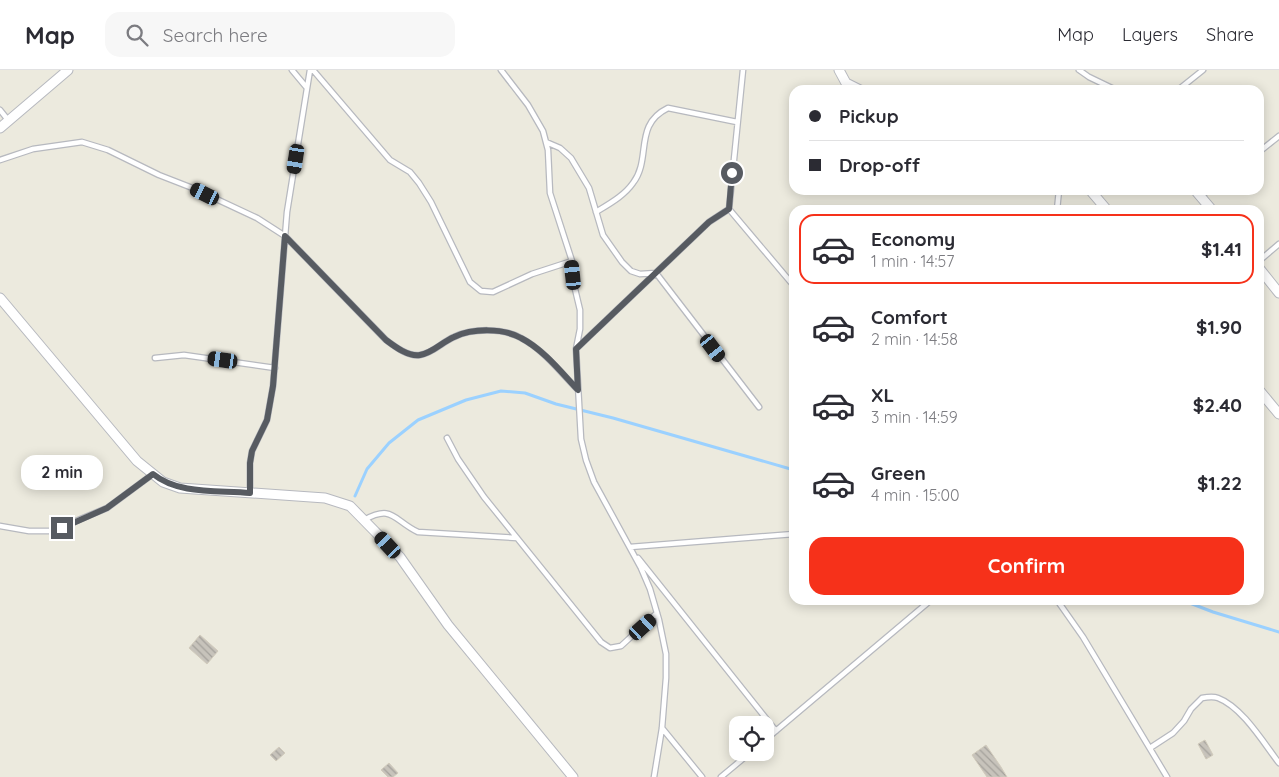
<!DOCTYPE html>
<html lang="en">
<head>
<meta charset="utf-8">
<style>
	body { margin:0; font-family:Quicksand,sans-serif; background:#f7f7f7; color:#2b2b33; height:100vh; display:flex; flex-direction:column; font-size:19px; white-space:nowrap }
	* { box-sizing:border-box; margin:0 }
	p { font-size:16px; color:#7c7c81 }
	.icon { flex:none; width:28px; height:28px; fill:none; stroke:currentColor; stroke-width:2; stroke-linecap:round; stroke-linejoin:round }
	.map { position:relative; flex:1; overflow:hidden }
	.details { position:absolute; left:789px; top:135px; width:475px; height:400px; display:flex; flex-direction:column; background:#fff; border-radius:15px; box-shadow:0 2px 12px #0003 }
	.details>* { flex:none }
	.banner { position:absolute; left:789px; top:15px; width:475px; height:110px; border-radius:15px; box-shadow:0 2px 12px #0003; display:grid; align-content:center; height:110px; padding:0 20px; background:#fff }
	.buttons { position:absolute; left:729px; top:646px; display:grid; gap:10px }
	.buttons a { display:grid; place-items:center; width:45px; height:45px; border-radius:10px; background:#fff; box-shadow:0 2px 12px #0003; font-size:25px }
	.end { position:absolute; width:22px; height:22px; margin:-11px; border:6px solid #575b61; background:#fff; box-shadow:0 0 0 2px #fff }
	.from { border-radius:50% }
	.bubble { position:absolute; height:35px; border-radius:15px; background:#fff; box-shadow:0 2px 12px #0003; font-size:16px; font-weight:800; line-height:35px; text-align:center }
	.car { position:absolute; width:15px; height:30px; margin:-15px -8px; border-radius:6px; box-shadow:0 0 4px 1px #0007; background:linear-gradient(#222 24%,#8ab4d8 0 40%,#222 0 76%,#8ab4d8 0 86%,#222 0) }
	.banner b { display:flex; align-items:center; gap:18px; height:48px; font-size:19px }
	.banner b+b { border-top:1px solid #e1e1e2 }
	.banner i { width:12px; height:12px; background:#2b2b33 }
	ul { padding:9px 0 0; list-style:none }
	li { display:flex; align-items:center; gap:15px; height:70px; margin:0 10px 8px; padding:0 10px; border:2px solid transparent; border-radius:15px }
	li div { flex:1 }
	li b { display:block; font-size:19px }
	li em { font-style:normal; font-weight:800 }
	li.on { border-color:#f6311a }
	li>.icon { width:45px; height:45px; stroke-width:1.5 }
	.button { display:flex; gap:10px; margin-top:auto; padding:10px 20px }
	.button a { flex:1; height:58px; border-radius:15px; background:#f6311a; color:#fff; font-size:20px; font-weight:800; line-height:58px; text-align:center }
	header { display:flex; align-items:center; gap:30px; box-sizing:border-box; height:70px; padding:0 25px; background:#fff; border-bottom:1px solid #e1e1e2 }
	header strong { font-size:24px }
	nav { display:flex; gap:28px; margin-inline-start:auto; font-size:18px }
	.search { width:350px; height:45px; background:#f7f7f7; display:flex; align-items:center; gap:12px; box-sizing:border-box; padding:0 18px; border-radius:15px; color:#7c7c81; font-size:19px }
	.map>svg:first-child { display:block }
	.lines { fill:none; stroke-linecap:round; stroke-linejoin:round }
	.stream { stroke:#9bd1ff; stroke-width:3 }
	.building { fill:url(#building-back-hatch); stroke:#d1cbbc }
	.service-casing { stroke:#b7b9bf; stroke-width:7 }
	.minor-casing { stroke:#b7b9bf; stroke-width:11 }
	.service { stroke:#fff; stroke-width:4.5 }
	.minor { stroke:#fff; stroke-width:9 }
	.route { stroke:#575b61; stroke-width:6 }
</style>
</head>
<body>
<header>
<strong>Map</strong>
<div class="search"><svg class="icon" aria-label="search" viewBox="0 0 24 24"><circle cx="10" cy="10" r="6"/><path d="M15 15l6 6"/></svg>Search here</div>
<nav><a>Map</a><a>Layers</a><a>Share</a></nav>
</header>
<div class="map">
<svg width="1279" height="707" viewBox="0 0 1279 707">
	<defs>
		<pattern id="building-back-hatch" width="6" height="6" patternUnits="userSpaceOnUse" patternTransform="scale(1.25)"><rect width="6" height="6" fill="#c7c3bb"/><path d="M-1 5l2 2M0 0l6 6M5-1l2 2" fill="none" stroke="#a4a19b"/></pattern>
	</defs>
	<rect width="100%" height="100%" fill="#eceade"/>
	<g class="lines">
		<path class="stream" d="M355 426 367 399 389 373 418 350 466 330 501 321 525 323 556 334 613 348 794 400
			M1182 530 1213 542 1279 562"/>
	</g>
	<path class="building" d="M200 565 218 581 207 594 189 578Z
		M1205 670 1213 685 1206 689 1198 674Z
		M986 675 1001 697 1007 707H987L972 685Z
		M279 677 285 683 276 691 270 685Z
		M389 693 398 703 393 707H388L381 700Z"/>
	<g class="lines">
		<g class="service-casing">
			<path id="service" d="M292 0 307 18
				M313 0 390 90 410 102 419 113 431 132 470 212 481 221 493 222 532 204 572 191
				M501 0 528 35 543 61 548 80 550 123 572 191 575 219 580 240V259L576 279 581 369 586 390 594 412 641 498 650 519 659 550 666 584V608L662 658 654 707
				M743 0 729 139 794 216
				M1079 0 1089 7 1116 20
				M1178 20 1203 0
				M0 40 8 50
				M546 72 560 78 571 88 589 118 603 165 622 192 631 201 640 204 656 203 759 337
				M1259 82 1279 66
				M0 90 33 79 82 72 108 80 159 105 195 119 257 148 285 166 386 270C394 276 408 287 420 285 433 283 442 272 454 267 473 258 503 258 521 268 544 280 560 302 578 320
				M1200 126 1209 120
				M1057 140 1059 120
				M596 142C609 134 624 126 633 113 652 88 633 55 668 38L737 52
				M1259 191 1279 174
				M577 278 709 152 729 139
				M155 288 184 285 275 298
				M447 368 458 389 484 427 601 572 610 578 621 576 657 543
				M250 423V393L252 381 267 350 273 316 287 142 310 0
				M364 450C393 434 393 450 418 462L517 468
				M0 456 29 461H52L107 438 153 404
				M630 477 794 464
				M638 488 776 661
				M1057 530 1083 567 1167 707
				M662 658 702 707
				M765 670 931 530
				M1150 678 1173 663 1184 651 1191 639 1202 628C1207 627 1213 626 1218 628 1242 637 1263 672 1279 693
				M721 707 751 682"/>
		</g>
		<g class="minor-casing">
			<path id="minor" d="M839 0 846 13 860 20
				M0 58 68 0
				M1090 120 1107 140
				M1195 120 1212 140
				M1259 198 1279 223
				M0 228 137 391 163 412 180 418 325 428 350 436 400 487 448 555 573 707
				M1259 320 1279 344"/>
		</g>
		<use href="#service" class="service"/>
		<use href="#minor" class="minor"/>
	</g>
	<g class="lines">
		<path class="route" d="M62 458 107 438 153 404C179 425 218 420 250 423V393L252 381 267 350 273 316 285 166 386 270C394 276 408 287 420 285 433 283 442 272 454 267 473 258 503 258 521 268 544 280 561 302 578 320L576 279 709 152 729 139 732 103"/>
	</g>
</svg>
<div class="buttons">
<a><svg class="icon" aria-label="locate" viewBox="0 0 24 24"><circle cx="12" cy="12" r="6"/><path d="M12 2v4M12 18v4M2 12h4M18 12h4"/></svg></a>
</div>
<i class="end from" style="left:732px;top:103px"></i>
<i class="end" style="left:62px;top:458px"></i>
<div class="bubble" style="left:21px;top:385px;width:82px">2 min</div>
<i class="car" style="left:296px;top:89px;rotate:189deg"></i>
<i class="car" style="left:205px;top:124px;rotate:296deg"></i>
<i class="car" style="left:573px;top:205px;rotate:354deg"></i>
<i class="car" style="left:713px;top:278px;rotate:143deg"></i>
<i class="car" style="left:223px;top:290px;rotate:278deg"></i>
<i class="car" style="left:388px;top:475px;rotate:317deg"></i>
<i class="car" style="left:643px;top:557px;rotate:48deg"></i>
<div class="banner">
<b><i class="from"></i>Pickup</b>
<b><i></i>Drop-off</b>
</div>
<section class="details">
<ul>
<li class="on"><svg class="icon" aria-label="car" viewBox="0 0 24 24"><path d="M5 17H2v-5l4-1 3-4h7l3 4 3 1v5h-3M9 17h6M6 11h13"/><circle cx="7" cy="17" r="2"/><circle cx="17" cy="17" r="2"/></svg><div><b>Economy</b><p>1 min · 14:57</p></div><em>$1.41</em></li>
<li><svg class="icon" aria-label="car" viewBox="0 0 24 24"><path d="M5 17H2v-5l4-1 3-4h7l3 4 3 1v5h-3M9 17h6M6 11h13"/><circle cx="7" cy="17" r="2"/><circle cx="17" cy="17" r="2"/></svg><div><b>Comfort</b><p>2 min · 14:58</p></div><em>$1.90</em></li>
<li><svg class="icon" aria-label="car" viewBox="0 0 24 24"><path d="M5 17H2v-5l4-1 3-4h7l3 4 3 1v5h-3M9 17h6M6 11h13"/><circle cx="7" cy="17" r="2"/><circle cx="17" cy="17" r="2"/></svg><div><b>XL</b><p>3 min · 14:59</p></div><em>$2.40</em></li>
<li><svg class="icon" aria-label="car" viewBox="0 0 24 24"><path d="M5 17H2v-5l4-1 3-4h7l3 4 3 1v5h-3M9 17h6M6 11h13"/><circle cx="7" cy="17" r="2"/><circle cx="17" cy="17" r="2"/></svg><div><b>Green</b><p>4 min · 15:00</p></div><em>$1.22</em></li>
</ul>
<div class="button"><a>Confirm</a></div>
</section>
</div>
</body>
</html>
